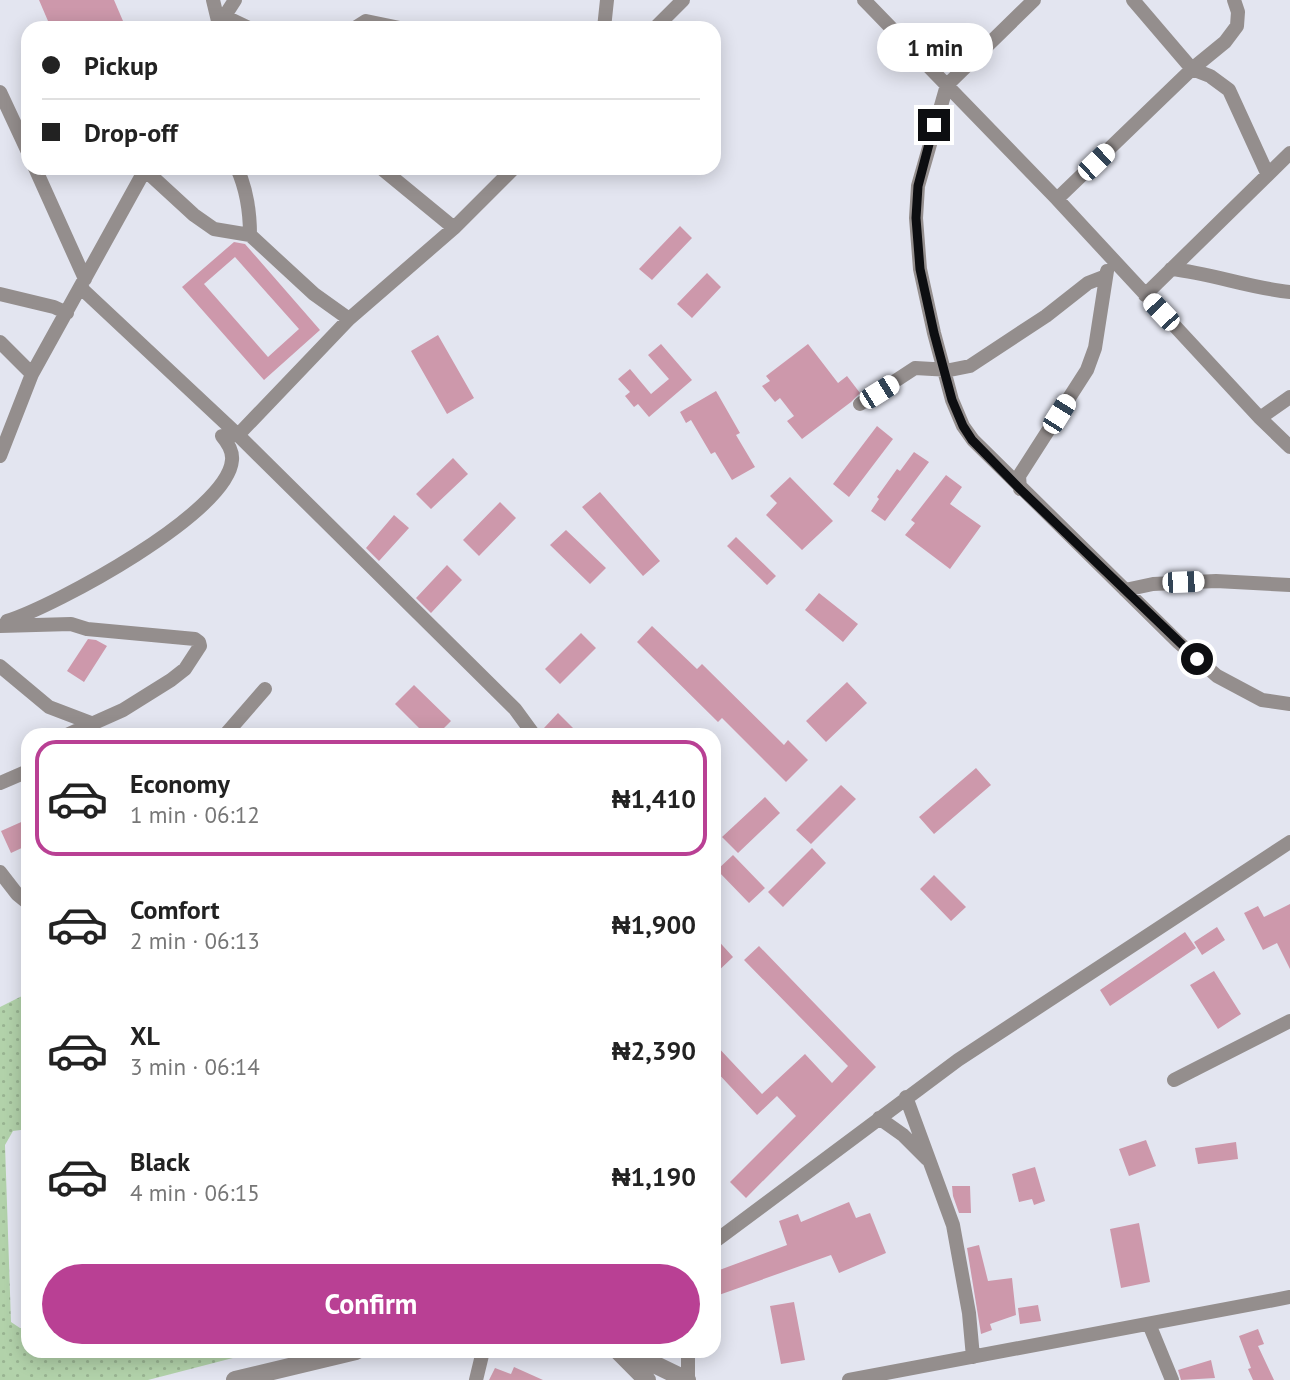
<!DOCTYPE html>
<html lang="en">
<head>
<meta charset="utf-8">
<style>
	body { margin:0; font-family:"PT Sans",sans-serif; background:#f6f6f6; color:#222; height:100vh; display:flex; flex-direction:column; font-size:26px; white-space:nowrap }
	* { box-sizing:border-box; margin:0 }
	p { font-size:23px; color:#767676 }
	.icon { flex:none; width:38px; height:38px; fill:none; stroke:currentColor; stroke-width:2; stroke-linecap:round; stroke-linejoin:round }
	.map { position:relative; flex:1; overflow:hidden }
	.drawer { position:absolute; left:21px; top:728px; width:700px; height:630px; display:flex; flex-direction:column; background:#fff; border-radius:21px; box-shadow:0 4px 18px #0003 }
	.drawer>* { flex:none }
	.top-card { position:absolute; left:21px; top:21px; width:700px; height:154px; border-radius:21px; box-shadow:0 4px 18px #0003; display:grid; align-content:center; height:154px; padding:0 21px; background:#fff }
	.end { position:absolute; width:32px; height:32px; margin:-16px; border:9px solid #0d0e11; background:#fff; box-shadow:0 0 0 4px #fff }
	.from { border-radius:50% }
	.bubble { position:absolute; height:49px; border-radius:24px; background:#fff; box-shadow:0 4px 18px #0003; font-size:23px; font-weight:700; line-height:49px; text-align:center }
	.car { position:absolute; width:21px; height:42px; margin:-21px -10px; border-radius:9px; box-shadow:0 0 5px 2px #0007; background:linear-gradient(#fff 24%,#345 0 40%,#fff 0 76%,#345 0 86%,#fff 0) }
	.top-card b { display:flex; align-items:center; gap:24px; height:66px; font-size:26px }
	.top-card b+b { border-top:2px solid #e0e0e0 }
	.top-card i { width:18px; height:18px; background:#222 }
	ul { padding:12px 0 0; list-style:none }
	li { display:flex; align-items:center; gap:21px; height:116px; margin:0 14px 10px; padding:0 7px; border:4px solid transparent; border-radius:21px }
	li div { flex:1 }
	li b { display:block; font-size:26px }
	li em { font-style:normal; font-weight:700 }
	li.active { border-color:#b94094 }
	li>.icon { width:63px; height:63px; stroke-width:1.5 }
	.cta { display:flex; gap:14px; margin-top:auto; padding:14px 21px }
	.cta a { flex:1; height:80px; border-radius:42px; background:#b94094; color:#fff; font-size:28px; font-weight:700; line-height:80px; text-align:center }
	.map>svg:first-child { display:block }
	.grass { fill:url(#grass-dots) }
	.building { fill:#cd98ab; fill-rule:evenodd }
	.lines { fill:none; stroke-linecap:round; stroke-linejoin:round }
	.minor { stroke:#948e8d; stroke-width:14 }
	.tertiary { stroke:#948e8d; stroke-width:18 }
	.route { stroke:#0d0e11; stroke-width:9 }
</style>
</head>
<body>
<div class="map">
<svg width="1290" height="1380" viewBox="0 0 1290 1380">
	<defs>
		<pattern id="grass-dots" width="8" height="8" patternUnits="userSpaceOnUse" patternTransform="scale(1.75)"><rect width="8" height="8" fill="#b2d2aa"/><path d="M2 2h.1M6 6h.1" fill="none" stroke="#98b391" stroke-width="1.8" stroke-linecap="round"/></pattern>
	</defs>
	<rect width="100%" height="100%" fill="#e3e5f0"/>
	<path class="grass" d="M28 993V1129L13 1131 5 1145 11 1322 20 1328H28V1351H260L148 1380H0V1007Z"/>
	<path class="building" d="M39 0H114L126 28H51Z
		M680 226 692 238 652 280 639 269Z
		M234 242 245 244 320 330 264 380 182 287ZM235 257 299 329 268 357 204 284Z
		M707 273 721 287 692 318 677 304Z
		M438 335 474 398 447 414 411 351Z
		M661 344 692 380 649 417 638 404 634 407 625 396 630 392 618 379 630 369 651 394 669 379 648 355Z
		M808 344 838 383 847 376 860 393 851 402 802 439 787 421 794 416 780 398 775 402 762 386 770 381 766 376Z
		M716 391 740 433 736 435 755 467 732 480 715 452 711 454 691 420 686 423 680 412Z
		M877 426 893 439 849 497 833 484Z
		M914 452 929 462 885 521 871 511 879 499 877 497 897 469 900 471Z
		M453 458 468 474 431 509 416 494Z
		M946 475 962 487 950 504 981 526 950 569 905 535 915 523 911 520Z
		M790 477 833 521 802 550 766 515 777 503 770 496Z
		M600 492 660 561 643 576 582 507Z
		M500 502 516 518 479 556 463 540Z
		M394 515 409 528 379 561 366 548Z
		M566 530 606 568 590 584 550 545Z
		M736 537 776 576 767 585 727 546Z
		M447 565 462 580 431 613 416 598Z
		M819 593 858 624 843 642 805 610Z
		M652 626 697 669 702 664 784 745 788 740 808 760 786 782 722 718 718 722 637 642Z
		M581 633 596 648 560 684 545 669Z
		M88 639 96 640 107 646 84 682 67 671Z
		M847 682 867 703 826 742 806 721Z
		M414 685 451 721 437 735H426L395 704Z
		M558 713 580 735H552L544 728Z
		M976 768 991 785 934 834 919 817Z
		M841 785 856 799 811 844 796 830Z
		M765 797 780 813 738 853 722 837Z
		M28 819V845L11 853 1 831Z
		M812 848 826 863 783 907 768 892Z
		M733 855 765 888 749 903 717 870Z
		M934 875 966 907 951 921 920 889Z
		M1290 904V969L1277 943 1263 950 1244 913 1258 906 1264 917Z
		M1217 927 1225 940 1202 955 1194 942Z
		M1185 932 1196 948 1110 1006 1100 990Z
		M714 936 733 957 714 975Z
		M759 946 876 1067 746 1198 730 1182 796 1116 777 1096 757 1115 714 1069V1043L762 1094 805 1054 832 1083 848 1066 744 960Z
		M1214 971 1241 1014 1218 1029 1190 985Z
		M1146 1140 1156 1166 1129 1176 1119 1149Z
		M1236 1142 1238 1159 1198 1164 1195 1148Z
		M1035 1167 1045 1201 1034 1205 1032 1199 1019 1202 1012 1174Z
		M952 1186H970L971 1213H959L953 1196Z
		M849 1202 856 1218 870 1213 886 1253 839 1273 831 1255 716 1296 714 1272 787 1245 779 1221 798 1214 801 1222Z
		M1139 1223 1150 1282 1121 1288 1110 1229Z
		M979 1245 988 1281 1012 1278 1016 1315 990 1324 992 1330 981 1334 967 1248Z
		M794 1302 805 1360 781 1364 770 1306Z
		M1038 1305 1041 1321 1020 1324 1018 1308Z
		M1258 1329 1264 1344 1258 1346 1274 1380H1253L1248 1369 1251 1368 1239 1336Z
		M1211 1360 1215 1378 1181 1380 1178 1370Z
		M514 1367 543 1380H489L495 1368 511 1374Z"/>
	<g class="lines">
		<path class="minor" d="M213 0 219 25
			M864 0 1057 199 1260 418 1290 447
			M1034 0 947 85 918 186 916 218 920 269 934 333 952 400 963 426 973 440 1178 642 1217 676 1262 700 1290 704
			M1133 0 1192 69 1210 76 1229 90 1267 173
			M226 17 249 28
			M217 28 235 0
			M355 28 366 21 400 28
			M604 28 607 0
			M655 28 683 0
			M0 92 28 152
			M35 168 85 279
			M237 168C247 190 250 211 250 235
			M381 168 454 228
			M145 170 194 215 214 229 250 235 314 294 349 319
			M1057 199 1192 69 1225 42 1237 26 1238 12 1234 0
			M1171 269C1211 273 1249 288 1290 292
			M81 288 238 435 515 709 534 735
			M0 294 54 307 67 313
			M1145 295 1290 153
			M0 342 32 374
			M860 404 915 368 950 370 970 366 1046 316 1088 283 1106 276
			M1260 418 1290 397
			M222 436 238 435 349 319 454 228 514 168
			M0 456 32 374 146 168
			M1020 489 1019 476 1087 370 1095 348 1107 271
			M1125 590 1153 584 1216 581 1290 585
			M7 621C55 606 228 513 232 460 233 451 227 442 222 436
			M0 626 71 624 87 629 195 639 199 642 200 646 185 669 171 680 123 710 67 735
			M0 666 49 707 91 723
			M225 735 265 689
			M0 783 28 771
			M0 872 17 894 28 903
			M1174 1080 1290 1021
			M906 1097 953 1225 969 1313 973 1357
			M879 1118 903 1135 927 1159
			M714 1242 958 1060 1290 842
			M1149 1324 1172 1380
			M688 1351V1380
			M476 1380 483 1351
			M849 1380 1290 1297"/>
		<path class="tertiary" d="M618 1351 647 1380
			M627 1351 687 1380
			M235 1380 356 1351"/>
	</g>
	<g class="lines">
		<path class="route" d="M934 125 918 186 916 218 920 269 934 333 952 400 963 426 972 440 1020 489 1197 659"/>
	</g>
</svg>
<i class="end from" style="left:1197px;top:659px"></i>
<i class="end" style="left:934px;top:125px"></i>
<div class="bubble" style="left:877px;top:23px;width:116px">1 min</div>
<i class="car" style="left:1096px;top:162px;rotate:46deg"></i>
<i class="car" style="left:1161px;top:312px;rotate:317deg"></i>
<i class="car" style="left:879px;top:392px;rotate:58deg"></i>
<i class="car" style="left:1059px;top:414px;rotate:32deg"></i>
<i class="car" style="left:1183px;top:582px;rotate:88deg"></i>
<div class="top-card">
<b><i class="from"></i>Pickup</b>
<b><i></i>Drop-off</b>
</div>
<section class="drawer">
<ul>
<li class="active"><svg class="icon" aria-label="car" viewBox="0 0 24 24"><path d="M5 17H2v-5l4-1 3-4h7l3 4 3 1v5h-3M9 17h6M6 11h13"/><circle cx="7" cy="17" r="2"/><circle cx="17" cy="17" r="2"/></svg><div><b>Economy</b><p>1 min · 06:12</p></div><em>₦1,410</em></li>
<li><svg class="icon" aria-label="car" viewBox="0 0 24 24"><path d="M5 17H2v-5l4-1 3-4h7l3 4 3 1v5h-3M9 17h6M6 11h13"/><circle cx="7" cy="17" r="2"/><circle cx="17" cy="17" r="2"/></svg><div><b>Comfort</b><p>2 min · 06:13</p></div><em>₦1,900</em></li>
<li><svg class="icon" aria-label="car" viewBox="0 0 24 24"><path d="M5 17H2v-5l4-1 3-4h7l3 4 3 1v5h-3M9 17h6M6 11h13"/><circle cx="7" cy="17" r="2"/><circle cx="17" cy="17" r="2"/></svg><div><b>XL</b><p>3 min · 06:14</p></div><em>₦2,390</em></li>
<li><svg class="icon" aria-label="car" viewBox="0 0 24 24"><path d="M5 17H2v-5l4-1 3-4h7l3 4 3 1v5h-3M9 17h6M6 11h13"/><circle cx="7" cy="17" r="2"/><circle cx="17" cy="17" r="2"/></svg><div><b>Black</b><p>4 min · 06:15</p></div><em>₦1,190</em></li>
</ul>
<div class="cta"><a>Confirm</a></div>
</section>
</div>
</body>
</html>
